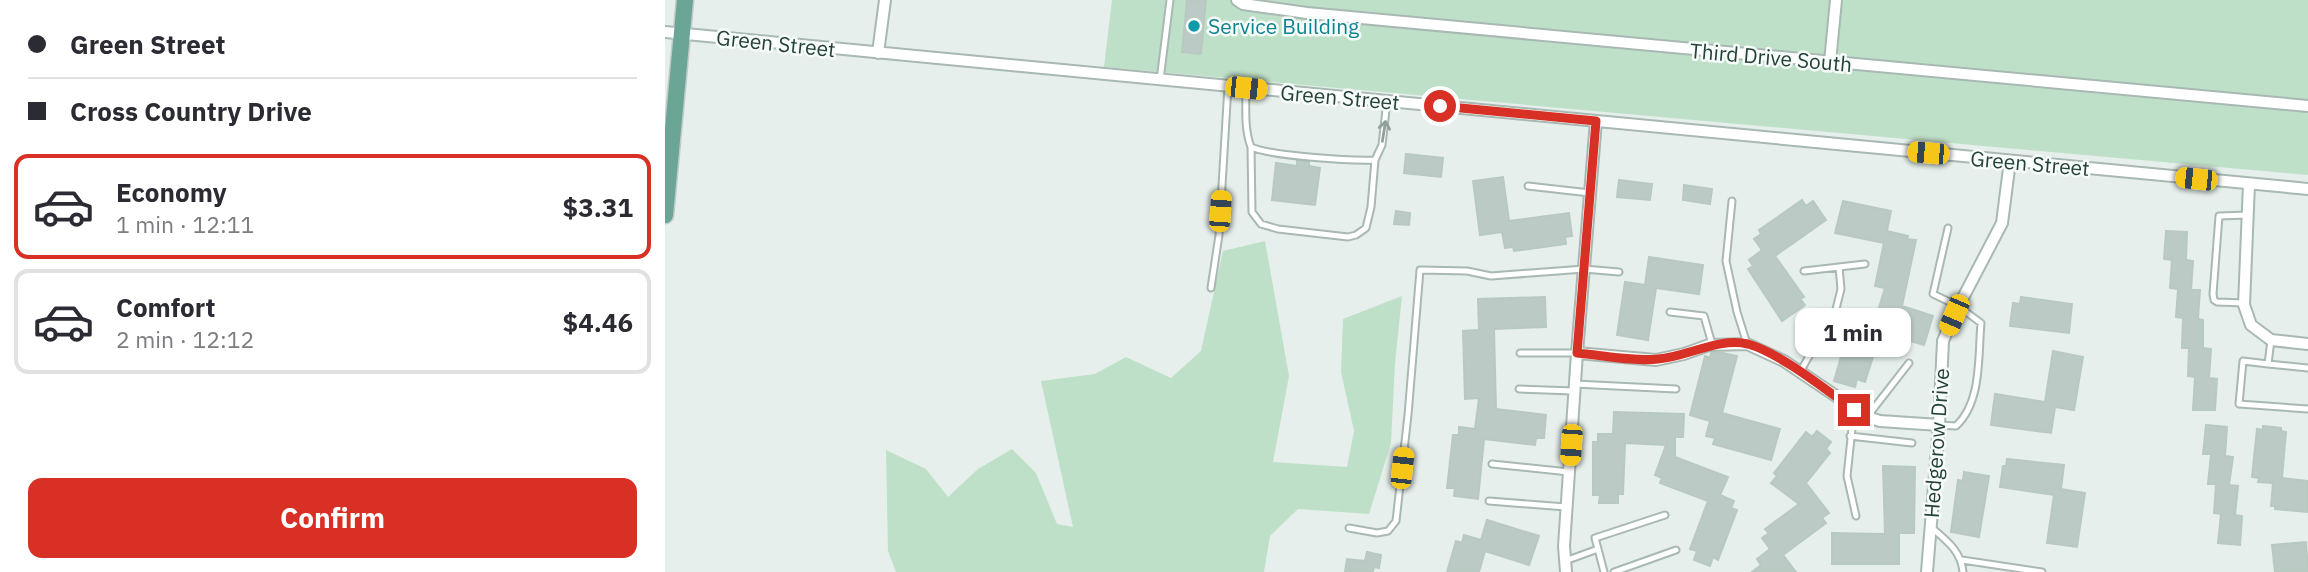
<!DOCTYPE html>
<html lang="en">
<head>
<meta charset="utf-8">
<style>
	body { margin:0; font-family:"IBM Plex Sans",sans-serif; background:#f2f2f3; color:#2b2b33; height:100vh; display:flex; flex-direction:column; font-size:26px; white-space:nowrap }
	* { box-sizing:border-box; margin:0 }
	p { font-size:23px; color:#7c7c81 }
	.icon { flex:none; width:38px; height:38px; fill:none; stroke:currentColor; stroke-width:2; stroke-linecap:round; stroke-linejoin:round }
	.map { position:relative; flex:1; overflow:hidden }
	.panel { display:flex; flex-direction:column; background:#fff; width:665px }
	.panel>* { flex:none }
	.guide { display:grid; align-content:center; height:154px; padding:0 28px; background:#fff }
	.end { position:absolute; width:32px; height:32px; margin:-16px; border:9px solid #d93025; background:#fff; box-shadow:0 0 0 4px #fff }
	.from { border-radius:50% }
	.bubble { position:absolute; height:49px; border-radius:14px; background:#fff; box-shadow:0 2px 5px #0004; font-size:23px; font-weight:700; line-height:49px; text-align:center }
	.car { position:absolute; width:21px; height:42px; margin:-21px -10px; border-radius:9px; box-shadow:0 0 5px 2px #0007; background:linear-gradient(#f5c518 24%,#345 0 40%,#f5c518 0 76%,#345 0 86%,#f5c518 0) }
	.guide b { display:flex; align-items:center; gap:24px; height:66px; font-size:26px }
	.guide b+b { border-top:2px solid #e1e1e2 }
	.guide i { width:18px; height:18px; background:#2b2b33 }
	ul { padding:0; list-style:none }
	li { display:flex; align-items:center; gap:21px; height:105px; margin:0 14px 10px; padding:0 14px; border:4px solid #e1e1e2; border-radius:14px }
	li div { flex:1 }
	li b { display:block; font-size:26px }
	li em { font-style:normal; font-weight:700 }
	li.on { border-color:#d93025 }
	li>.icon { width:63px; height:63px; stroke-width:1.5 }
	.primary-button { display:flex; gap:14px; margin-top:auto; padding:14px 28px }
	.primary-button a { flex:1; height:80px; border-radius:14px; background:#d93025; color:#fff; font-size:28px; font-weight:700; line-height:80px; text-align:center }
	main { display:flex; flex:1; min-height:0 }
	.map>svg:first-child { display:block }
	.green { fill:#bfe0c8 }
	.building { fill:#bbcac4; stroke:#b8c9c2; stroke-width:2 }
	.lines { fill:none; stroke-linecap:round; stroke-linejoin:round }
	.service-casing { stroke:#a8b8b2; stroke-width:9 }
	.minor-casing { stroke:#a8b8b2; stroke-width:14 }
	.primary-casing { stroke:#c2cac8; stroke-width:19 }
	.service { stroke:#fff; stroke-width:5 }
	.minor { stroke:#fff; stroke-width:10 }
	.primary { stroke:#6aa596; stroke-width:16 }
	.oneway { stroke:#92a09c }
	.route { stroke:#d93025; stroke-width:9 }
	.culture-dot { fill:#0f9aa8; stroke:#f7fbf9; stroke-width:2.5 }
	.labels { text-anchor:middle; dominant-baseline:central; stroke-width:5; stroke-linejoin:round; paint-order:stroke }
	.culture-label { font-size:21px; fill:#0d838f; stroke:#f7fbf9; text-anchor:start }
	.street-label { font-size:21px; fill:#24423a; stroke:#f7fbf9 }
</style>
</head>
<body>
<main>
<section class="panel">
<div class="guide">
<b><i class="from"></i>Green Street</b>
<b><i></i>Cross Country Drive</b>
</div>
<ul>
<li class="on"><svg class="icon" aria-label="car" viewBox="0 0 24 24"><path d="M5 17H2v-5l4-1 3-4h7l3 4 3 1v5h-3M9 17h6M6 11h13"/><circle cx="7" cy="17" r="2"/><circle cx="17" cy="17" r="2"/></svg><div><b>Economy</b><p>1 min · 12:11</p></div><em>$3.31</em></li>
<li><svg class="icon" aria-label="car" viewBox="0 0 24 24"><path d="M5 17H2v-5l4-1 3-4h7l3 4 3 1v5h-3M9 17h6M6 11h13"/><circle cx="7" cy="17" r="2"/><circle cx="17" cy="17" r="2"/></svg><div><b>Comfort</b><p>2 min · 12:12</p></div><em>$4.46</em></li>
</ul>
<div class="primary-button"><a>Confirm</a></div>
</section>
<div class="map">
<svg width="1643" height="572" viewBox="0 0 1643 572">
	<rect width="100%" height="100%" fill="#e6efeb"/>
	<path class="green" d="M447 0H1643V175L439 67Z
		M600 241 624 376 608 462 682 467 689 431 676 372 678 319 737 296 730 363 726 443 704 514 633 509 605 536 599 572H231L223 551 221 450 261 469 283 497 313 469 347 449 371 473 392 524 408 527 376 381 430 374 461 357 506 378 536 351 558 251Z"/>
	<path class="building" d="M522 0H541L536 54 517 52Z
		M741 154 778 158 776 177 739 173Z
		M632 161 644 162V166L655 168 650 205 607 200 611 163 632 166Z
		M838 177 844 221 904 213 907 236 900 237 901 244 849 251 848 247 840 248 837 232 815 235 808 181Z
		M954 180 987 184 985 200 952 197Z
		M1019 185 1047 189 1045 204 1018 200Z
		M1137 200 1141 206 1148 201 1161 220 1110 256 1139 297 1135 299 1140 305 1117 321 1083 269 1088 266 1084 260 1097 250 1089 239 1096 234 1094 230Z
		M1178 201 1226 211 1222 231 1243 236 1242 239 1251 240 1237 306 1268 316 1259 345 1216 332 1200 382 1192 379 1190 387 1169 381 1186 322 1191 324 1194 316 1210 321 1220 288 1210 286 1219 243 1170 233Z
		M731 211 745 213 744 225 729 224Z
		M1501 231 1522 232 1521 260 1528 261 1526 290H1535L1533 319 1538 320V348L1546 349 1544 378 1552 379 1550 410H1528L1530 377 1523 376 1524 348H1517L1518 318 1511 317 1513 289 1505 288 1507 260 1499 259Z
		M984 257 1038 265 1034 294 991 288 983 340 952 335 960 282 980 285Z
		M880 297 881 327 829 329 831 409 881 415 879 438H871L870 445 819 439 813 499 789 496 790 488H782L788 435H794V427L810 429 814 398 800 399 798 331 814 330 813 299Z
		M1356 297 1407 304 1404 333 1345 326 1348 303 1355 304Z
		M1388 351 1418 357 1409 410 1390 407 1386 433 1326 425 1330 394 1380 402Z
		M1046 353H1058L1072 356 1057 413 1115 429 1106 460 1048 444 1050 438 1041 436 1045 421 1025 415 1040 356 1045 358Z
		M949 412 1019 414 1018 437H1010V457L1063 477 1055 495 1069 501 1066 508 1072 510 1053 560 1048 557 1045 566 1029 560 1032 551 1025 549 1043 501 995 483 997 478 990 475 1001 445 960 443 958 494H953V503H934L935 495H928V442H933V434H948Z
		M1541 425 1562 427 1560 456 1568 457 1564 485 1573 486 1570 515 1577 516 1575 545 1553 543 1556 514 1549 513 1551 484H1543L1546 454H1538Z
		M1598 426 1616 428V431L1621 432 1617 478 1643 481V512L1610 509V506H1606L1608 483 1593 482 1594 478 1587 477 1592 429 1598 430Z
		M1152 431 1166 442 1161 449 1165 453 1141 483 1164 513 1157 518 1161 523 1118 555 1131 572H1087L1096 565 1092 559 1105 549 1097 538 1104 533 1100 529 1134 504 1106 483 1112 476 1109 473 1141 432 1147 437Z
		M1342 459 1399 465 1396 489 1420 493 1412 547 1382 543 1389 495 1335 487 1338 466H1341Z
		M1218 466 1250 467 1249 533H1234V564H1167V533L1220 534Z
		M1299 472 1324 476 1314 537 1286 532 1293 480 1298 481Z
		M822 520 874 536 864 565 820 551 814 572H782L791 541 797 543 799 535 816 540Z
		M1641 542 1643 572H1610L1607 545Z
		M702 552 716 555 714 568 709 567 708 572H680L682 559 700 561Z"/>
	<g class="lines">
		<g class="service-casing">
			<path id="service" d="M495 80 505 0
				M581 88C581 107 579 129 586 147 606 156 687 161 710 160
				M586 147 587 212 596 224 613 229 683 237 691 235 701 228 706 207 710 160 717 145 722 101
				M863 186 925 193
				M1067 201 1061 261 1072 312 1082 344
				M1139 271 1200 264
				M546 288 554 235 563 86
				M1579 303 1552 302 1549 300 1548 294 1554 216 1582 215
				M1005 312 1039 316 1047 344
				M1606 340 1603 364 1578 361 1574 404 1643 409
				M855 353H912
				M1603 364 1643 368
				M1135 372 1171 309 1176 289 1174 267
				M910 384 1011 389
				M854 389 909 391
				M1189 410 1182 476 1191 516
				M1202 417 1244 363
				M1274 425 1291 426C1317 402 1313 356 1316 323L1293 306 1268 294 1283 228
				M1185 436 1247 443
				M827 464 904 472
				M824 501 901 507
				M684 528 712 533 723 531 731 521 743 415 755 270 802 271 826 276 919 269 954 272
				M1267 528C1282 541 1296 551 1298 572
				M933 549 939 572
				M1297 560 1377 572
				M900 561 933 549 930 538 1000 515
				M949 572 1011 550"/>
		</g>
		<g class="minor-casing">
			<path id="minor" d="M572 0 578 4 642 13 1643 106
				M0 32 1643 189
				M213 53 220 0
				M1165 62 1171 0
				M1584 184 1579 305 1586 325 1606 340 1643 344
				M912 353 991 360 1019 354 1044 345 1082 344 1119 361 1202 417 1215 421 1274 425
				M901 572 899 546 912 353 931 121
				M1262 572 1274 425 1278 341 1289 315 1337 223 1345 161"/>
		</g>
		<g class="primary-casing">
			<path id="primary" d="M0 215 20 0"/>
		</g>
		<use href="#service" class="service"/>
		<use href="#minor" class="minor"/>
		<use href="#primary" class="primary"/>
	</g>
	<defs><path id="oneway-shaft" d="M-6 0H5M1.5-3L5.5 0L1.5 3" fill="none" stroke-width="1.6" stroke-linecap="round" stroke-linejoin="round" transform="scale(1.75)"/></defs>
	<use class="oneway" href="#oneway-shaft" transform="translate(719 131) rotate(-81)"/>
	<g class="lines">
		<path class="route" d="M775 106 931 121 912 353C936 355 970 362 993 359 1022 357 1053 337 1083 344 1115 353 1161 390 1189 410"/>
	</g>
	<circle class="culture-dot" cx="529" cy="26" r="7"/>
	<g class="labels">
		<g class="culture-label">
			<text x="543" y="26">Service Building</text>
		</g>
		<g class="street-label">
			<text transform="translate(111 43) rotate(6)">Green Street</text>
			<text transform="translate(1106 57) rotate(5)">Third Drive South</text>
			<text transform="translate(675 97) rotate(5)">Green Street</text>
			<text transform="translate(1365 163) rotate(5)">Green Street</text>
			<text transform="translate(1271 443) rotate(-86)">Hedgerow Drive</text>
		</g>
	</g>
</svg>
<i class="end from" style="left:775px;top:106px"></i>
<i class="end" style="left:1189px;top:410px"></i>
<div class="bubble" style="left:1130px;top:308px;width:116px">1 min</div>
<i class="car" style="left:581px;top:88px;rotate:96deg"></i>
<i class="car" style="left:1263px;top:153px;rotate:275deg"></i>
<i class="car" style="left:1531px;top:179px;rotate:276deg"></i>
<i class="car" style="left:555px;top:211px;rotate:4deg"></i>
<i class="car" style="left:1289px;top:315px;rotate:203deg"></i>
<i class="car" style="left:906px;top:445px;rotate:184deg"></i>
<i class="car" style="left:737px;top:468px;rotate:6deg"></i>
</div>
</main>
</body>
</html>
